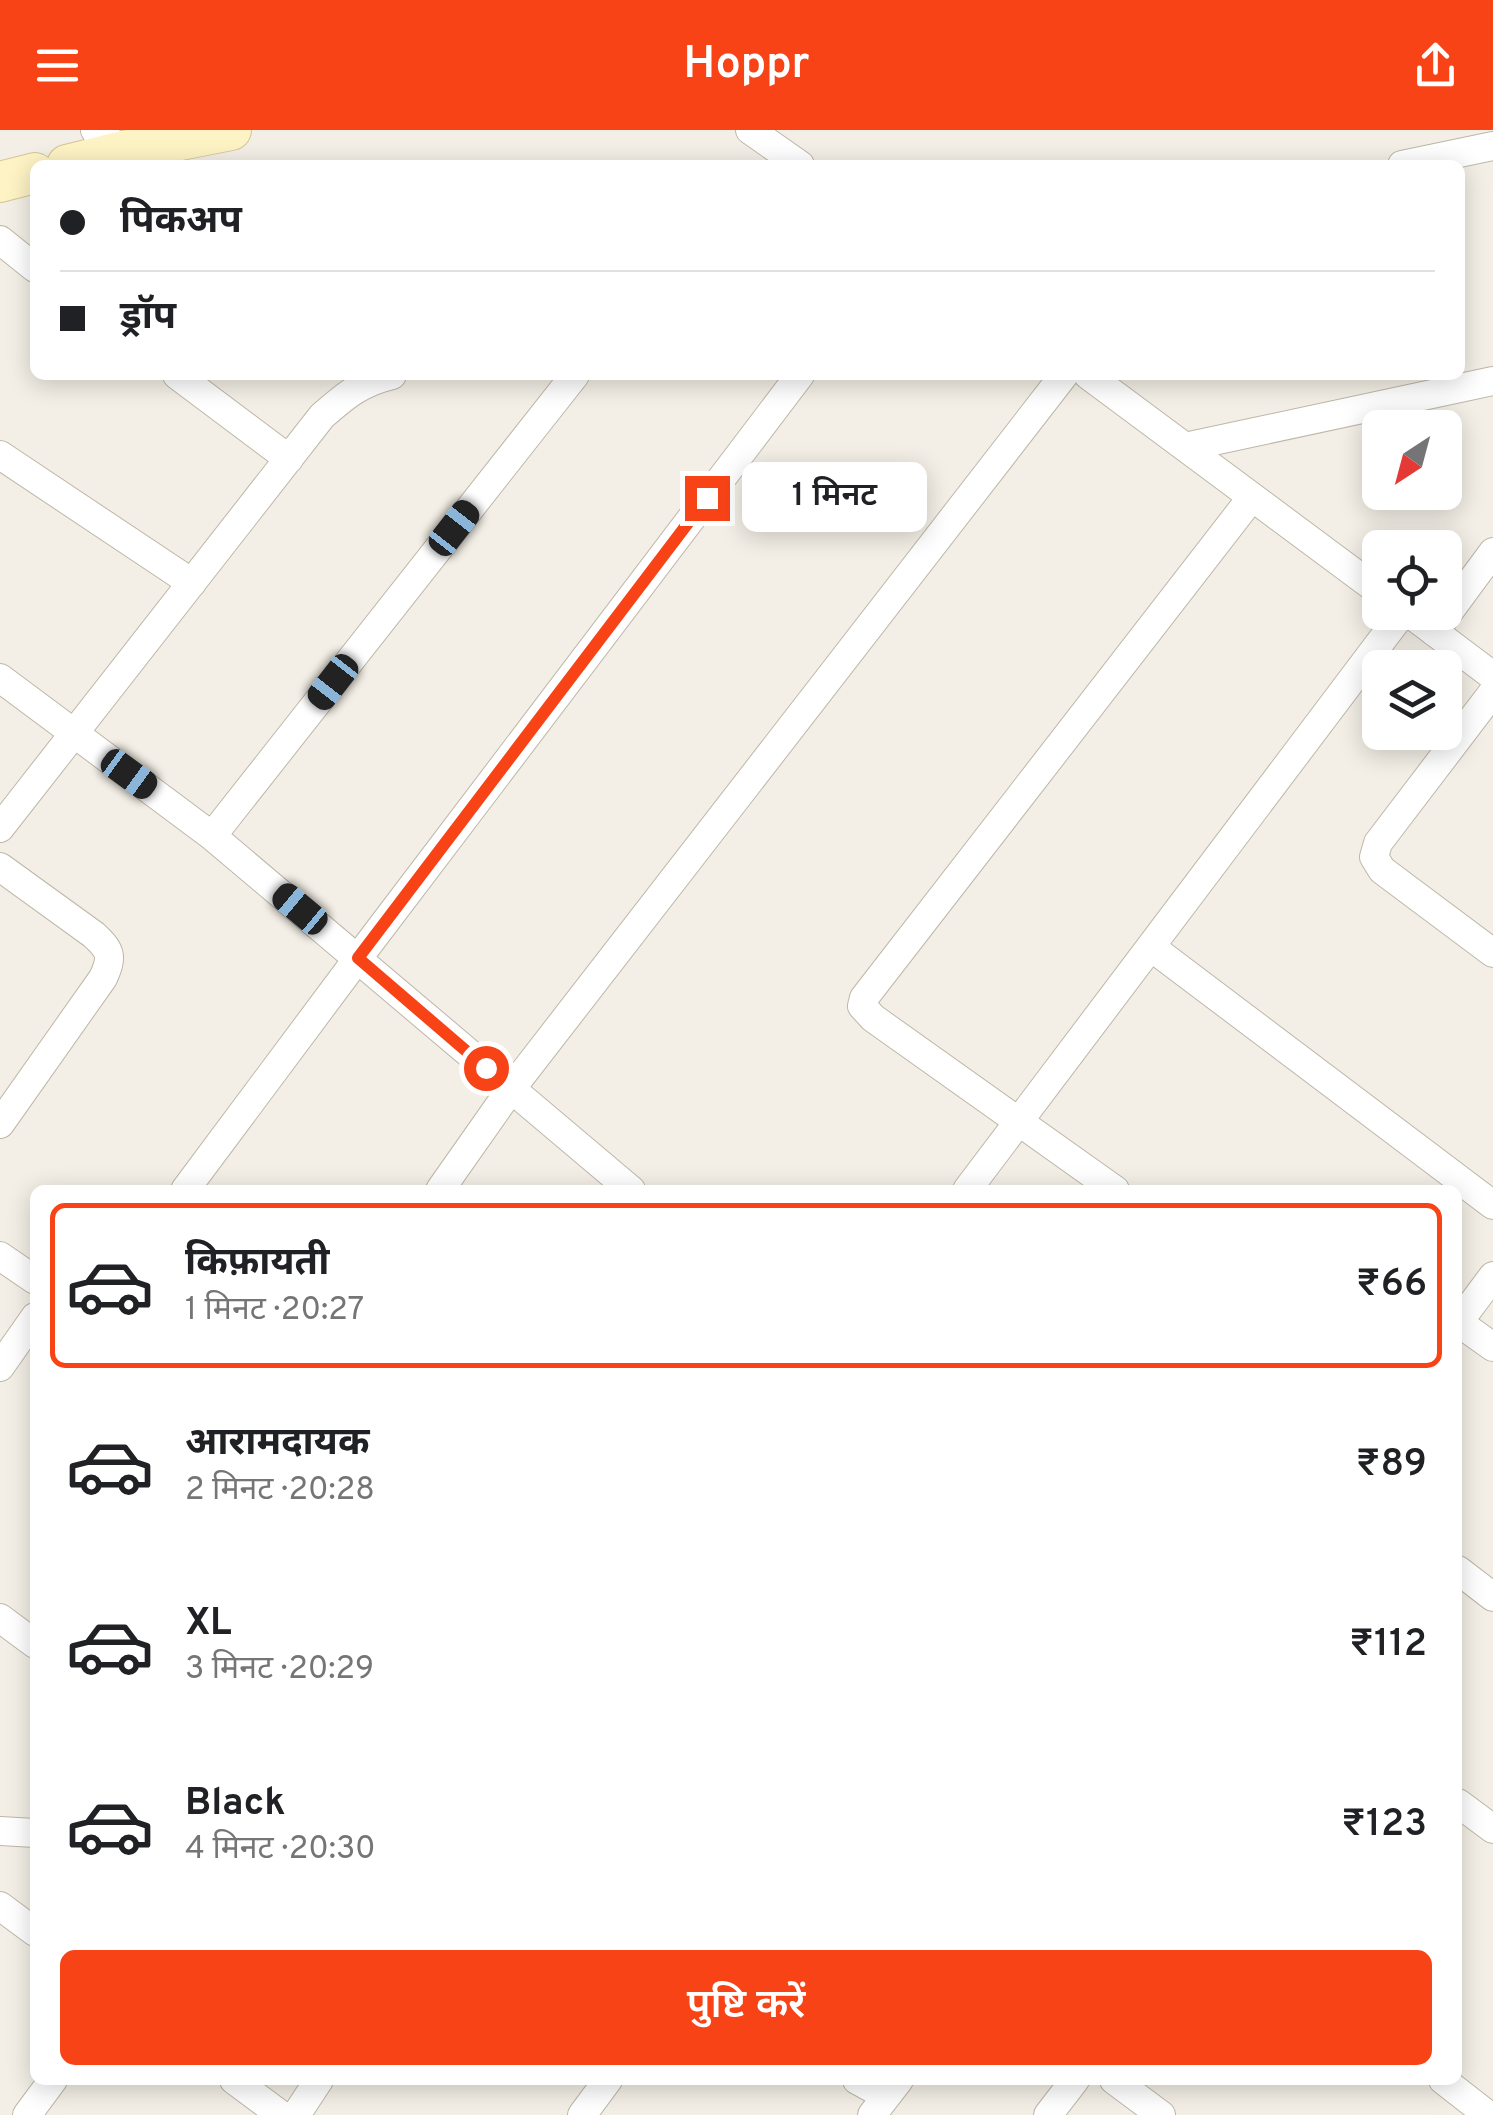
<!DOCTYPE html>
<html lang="hi">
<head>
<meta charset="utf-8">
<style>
	body { margin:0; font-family:Overpass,"Noto Sans Devanagari",sans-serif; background:#f6f6f6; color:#202124; height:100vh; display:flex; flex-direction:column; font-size:38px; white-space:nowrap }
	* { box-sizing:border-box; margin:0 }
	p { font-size:32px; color:#757577 }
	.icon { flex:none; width:55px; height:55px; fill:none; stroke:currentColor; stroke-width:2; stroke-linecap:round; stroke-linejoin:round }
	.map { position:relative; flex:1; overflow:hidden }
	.sheet { position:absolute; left:30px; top:1055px; width:1432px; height:900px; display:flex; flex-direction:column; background:#fff; border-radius:15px; box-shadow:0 5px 25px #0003 }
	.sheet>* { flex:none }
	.top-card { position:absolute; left:30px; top:30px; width:1435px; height:220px; border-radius:15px; box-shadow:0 5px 25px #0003; display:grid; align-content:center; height:220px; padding:0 30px; background:#fff }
	.needle { width:65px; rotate:216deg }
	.tools { position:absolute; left:1362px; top:280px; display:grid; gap:20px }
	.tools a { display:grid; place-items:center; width:100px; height:100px; border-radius:15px; background:#fff; box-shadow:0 5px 25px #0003; font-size:50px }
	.end { position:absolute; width:45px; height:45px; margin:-22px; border:12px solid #f84317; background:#fff; box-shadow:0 0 0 5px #fff }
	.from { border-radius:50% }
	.bubble { position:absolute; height:70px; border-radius:15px; background:#fff; box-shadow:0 5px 25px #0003; font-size:32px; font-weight:600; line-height:70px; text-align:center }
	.car { position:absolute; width:30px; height:60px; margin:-30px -15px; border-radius:12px; box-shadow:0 0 8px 2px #0007; background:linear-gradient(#222 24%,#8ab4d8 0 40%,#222 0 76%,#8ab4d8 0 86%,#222 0) }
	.top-card b { display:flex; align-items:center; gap:35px; height:95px; font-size:38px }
	.top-card b+b { border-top:2px solid #e0e0e0 }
	.top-card i { width:25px; height:25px; background:#202124 }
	ul { padding:18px 0 0; list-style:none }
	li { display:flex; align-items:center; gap:30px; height:165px; margin:0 20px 15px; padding:0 10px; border:5px solid transparent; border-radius:15px }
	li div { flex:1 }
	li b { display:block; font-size:38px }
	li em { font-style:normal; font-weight:600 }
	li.selected { border-color:#f84317 }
	li>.icon { width:90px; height:90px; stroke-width:1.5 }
	.primary-button { display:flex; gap:20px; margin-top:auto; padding:20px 30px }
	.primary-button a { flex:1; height:115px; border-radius:15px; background:#f84317; color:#fff; font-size:40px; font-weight:600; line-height:115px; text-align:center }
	header { display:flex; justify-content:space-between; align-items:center; height:130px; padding:0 30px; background:#f84317; color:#fff; font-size:45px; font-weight:600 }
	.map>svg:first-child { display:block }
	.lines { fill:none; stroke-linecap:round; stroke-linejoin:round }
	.street-casing { stroke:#beb7a8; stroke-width:30 }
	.secondary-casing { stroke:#d3c596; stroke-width:42 }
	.street { stroke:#fff; stroke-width:28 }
	.secondary { stroke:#fef3c4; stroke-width:40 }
	.route { stroke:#f84317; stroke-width:12 }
</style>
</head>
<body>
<header><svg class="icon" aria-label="menu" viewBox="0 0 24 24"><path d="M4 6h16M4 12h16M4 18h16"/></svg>Hoppr<svg class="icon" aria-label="share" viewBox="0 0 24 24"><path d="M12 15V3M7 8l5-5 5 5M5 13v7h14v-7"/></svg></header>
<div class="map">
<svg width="1493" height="1985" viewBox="0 0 1493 1985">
	<rect width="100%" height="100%" fill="#f3efe6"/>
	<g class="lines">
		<g class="street-casing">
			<path id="street" d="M95 0 124 21
				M750 0 800 35
				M1402 35 1493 16
				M0 110 35 138
				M177 245 289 329
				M1088 245 1380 462
				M1185 317 1493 251
				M0 325 192 453
				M1408 482 1493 546
				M1434 502 1493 422
				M0 548 212 706 631 1060
				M1493 562 1378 713 1374 727 1382 740 1493 823
				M0 698 322 286C345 266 361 252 392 245
				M212 706 575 245
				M0 737 94 805C111 821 113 826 103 848L0 994
				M1151 817 1493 1075
				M185 1060 358 828 800 245
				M440 1060 511 959 1064 245
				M967 1060 1403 482
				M1115 1060 873 888 862 876 864 868 1252 367
				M0 1126 35 1150
				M1458 1192 1493 1217
				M1458 1193 1493 1146
				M0 1237 35 1187
				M1458 1440 1493 1467
				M0 1488 35 1514
				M1458 1673 1493 1699
				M0 1701 35 1703
				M0 1776 35 1802
				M234 1950 281 1985
				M857 1950 886 1966
				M1114 1950 1161 1985
				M1443 1950 1488 1985
				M27 1985 53 1950
				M296 1985 319 1950
				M582 1985 608 1950
				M872 1985 899 1950
				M1048 1985 1075 1950"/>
		</g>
		<g class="secondary-casing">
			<path id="secondary" d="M67 35 124 21 231 0
				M0 52 35 43"/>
		</g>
		<use href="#street" class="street"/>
		<use href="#secondary" class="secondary"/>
	</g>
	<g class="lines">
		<path class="route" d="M486 938 358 828 707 368"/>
	</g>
</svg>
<div class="tools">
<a><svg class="needle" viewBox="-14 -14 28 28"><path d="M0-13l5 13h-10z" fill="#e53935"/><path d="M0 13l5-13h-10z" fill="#757577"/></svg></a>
<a><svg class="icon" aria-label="locate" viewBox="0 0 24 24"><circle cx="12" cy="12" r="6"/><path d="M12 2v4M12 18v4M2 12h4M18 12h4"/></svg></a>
<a><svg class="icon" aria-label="layers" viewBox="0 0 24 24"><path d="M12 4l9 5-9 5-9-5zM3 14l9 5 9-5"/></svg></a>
</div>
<i class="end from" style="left:486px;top:938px"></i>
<i class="end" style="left:707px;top:368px"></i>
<div class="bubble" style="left:742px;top:332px;width:185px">1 मिनट</div>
<i class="car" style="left:454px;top:398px;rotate:38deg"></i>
<i class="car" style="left:333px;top:552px;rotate:218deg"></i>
<i class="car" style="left:129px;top:644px;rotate:126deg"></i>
<i class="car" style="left:300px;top:779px;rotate:310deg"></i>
<div class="top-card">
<b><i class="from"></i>पिकअप</b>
<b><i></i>ड्रॉप</b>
</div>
<section class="sheet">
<ul>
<li class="selected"><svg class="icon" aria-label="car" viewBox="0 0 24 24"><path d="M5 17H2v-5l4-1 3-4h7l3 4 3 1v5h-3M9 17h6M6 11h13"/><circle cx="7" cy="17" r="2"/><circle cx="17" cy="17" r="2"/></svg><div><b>किफ़ायती</b><p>1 मिनट · 20:27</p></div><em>₹66</em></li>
<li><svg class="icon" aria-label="car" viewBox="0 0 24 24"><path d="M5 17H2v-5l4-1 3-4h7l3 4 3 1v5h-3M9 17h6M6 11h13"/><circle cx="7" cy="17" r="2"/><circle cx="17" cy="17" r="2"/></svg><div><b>आरामदायक</b><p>2 मिनट · 20:28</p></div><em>₹89</em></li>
<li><svg class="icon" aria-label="car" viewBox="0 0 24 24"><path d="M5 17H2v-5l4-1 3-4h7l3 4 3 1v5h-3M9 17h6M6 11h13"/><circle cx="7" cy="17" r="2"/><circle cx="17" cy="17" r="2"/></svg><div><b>XL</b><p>3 मिनट · 20:29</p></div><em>₹112</em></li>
<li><svg class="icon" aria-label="car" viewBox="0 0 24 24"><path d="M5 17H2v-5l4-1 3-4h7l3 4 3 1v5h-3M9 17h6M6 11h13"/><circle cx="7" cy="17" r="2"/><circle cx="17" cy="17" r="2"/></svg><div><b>Black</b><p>4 मिनट · 20:30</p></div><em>₹123</em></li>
</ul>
<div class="primary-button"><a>पुष्टि करें</a></div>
</section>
</div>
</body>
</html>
